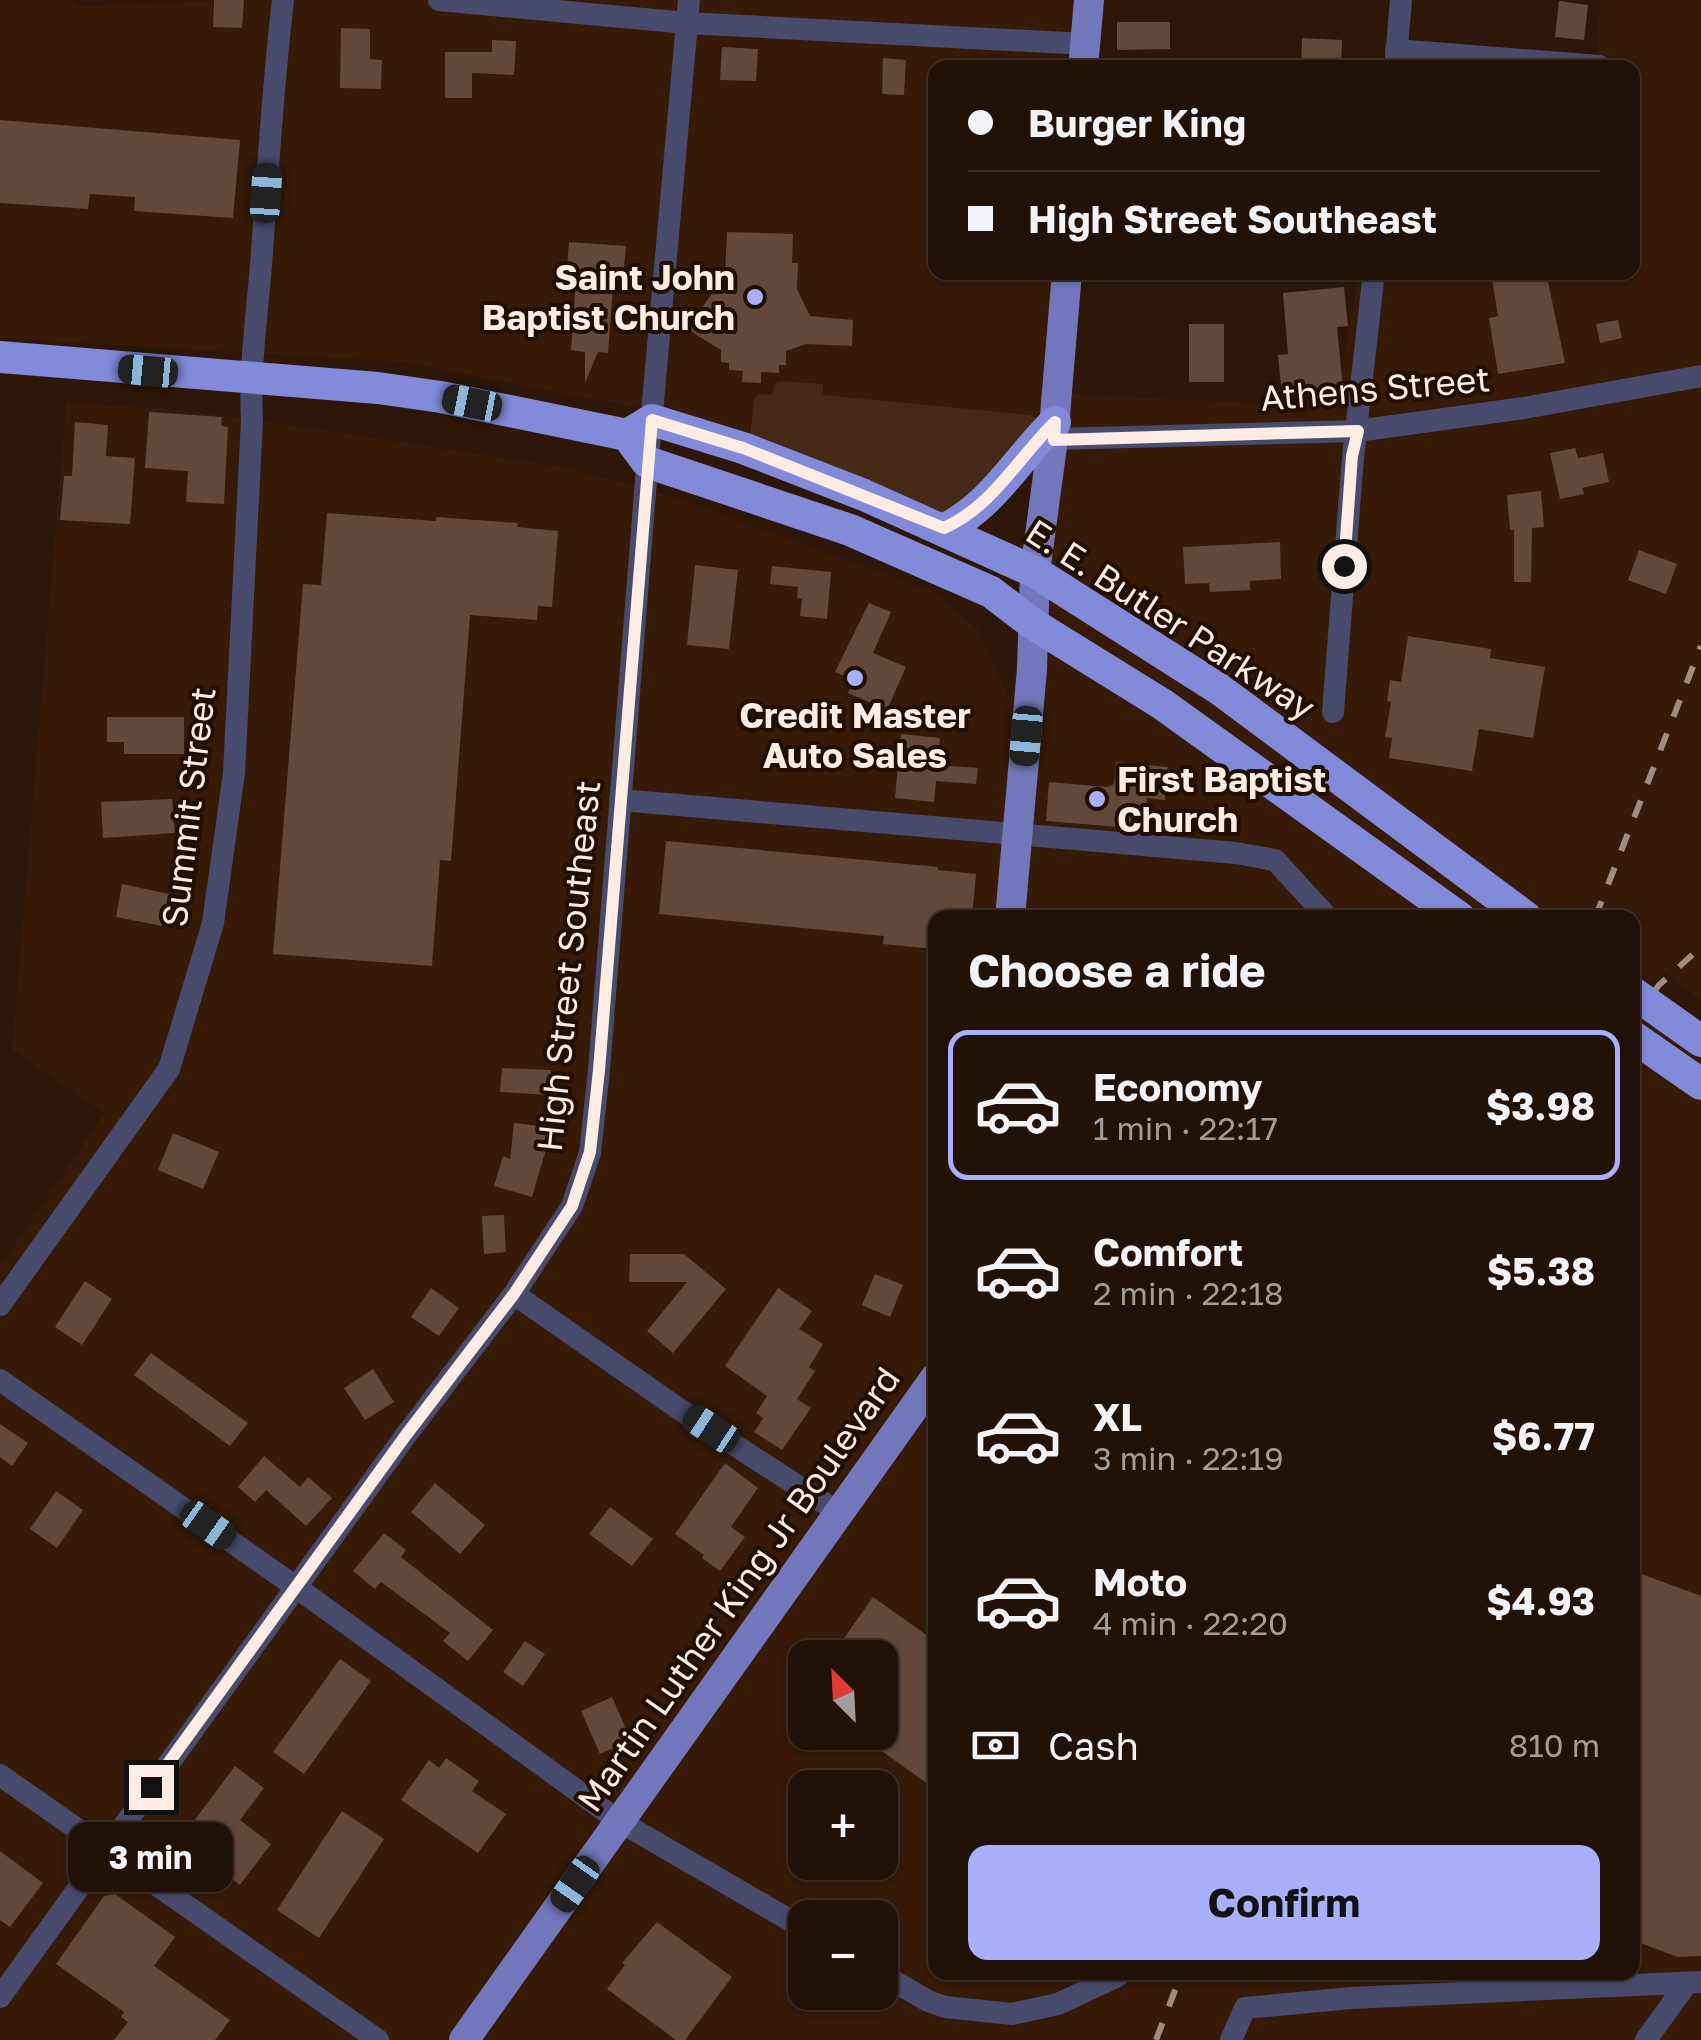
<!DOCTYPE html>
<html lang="en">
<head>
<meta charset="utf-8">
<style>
	body { margin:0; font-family:"Golos Text",sans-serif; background:#2e1f14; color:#f1f3f6; height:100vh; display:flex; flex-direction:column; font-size:38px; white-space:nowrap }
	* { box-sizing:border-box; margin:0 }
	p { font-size:32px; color:#a29d9b }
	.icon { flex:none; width:55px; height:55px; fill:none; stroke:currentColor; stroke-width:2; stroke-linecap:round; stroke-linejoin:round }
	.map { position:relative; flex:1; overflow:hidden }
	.panel { position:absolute; left:928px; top:910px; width:712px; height:1070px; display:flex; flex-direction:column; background:#221106; border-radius:20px; box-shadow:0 2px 8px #0004,0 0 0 2px #3f3128 }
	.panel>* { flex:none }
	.hud { position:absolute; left:928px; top:60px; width:712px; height:220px; border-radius:20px; box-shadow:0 2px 8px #0004,0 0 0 2px #3f3128; display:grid; align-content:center; height:220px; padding:0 40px; background:#221106 }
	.needle { width:65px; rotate:336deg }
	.fabs { position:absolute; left:788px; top:1640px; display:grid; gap:20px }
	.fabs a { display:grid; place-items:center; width:110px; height:110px; border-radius:20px; background:#221106; box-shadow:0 2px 8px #0004,0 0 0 2px #3f3128; font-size:50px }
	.end { position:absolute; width:45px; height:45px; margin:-22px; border:12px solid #fdece3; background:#111; box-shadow:0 0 0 5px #111 }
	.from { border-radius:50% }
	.bubble { position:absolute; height:70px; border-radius:20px; background:#221106; box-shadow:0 2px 8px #0004,0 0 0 2px #3f3128; font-size:32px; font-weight:700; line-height:70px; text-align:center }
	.car { position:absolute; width:30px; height:60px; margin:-30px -15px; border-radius:12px; box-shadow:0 0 8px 2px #0007; background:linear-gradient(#222 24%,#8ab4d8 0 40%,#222 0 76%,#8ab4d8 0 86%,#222 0) }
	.hud b { display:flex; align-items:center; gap:35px; height:95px; font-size:38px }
	.hud b+b { border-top:2px solid #3f3128 }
	.hud i { width:25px; height:25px; background:#f1f3f6 }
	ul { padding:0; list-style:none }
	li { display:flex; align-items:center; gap:30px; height:150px; margin:0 20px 15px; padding:0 20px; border:5px solid transparent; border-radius:20px }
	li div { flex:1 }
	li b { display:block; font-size:38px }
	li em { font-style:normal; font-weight:700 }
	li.active { border-color:#a8b0fc }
	li>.icon { width:90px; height:90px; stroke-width:1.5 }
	h2 { padding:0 40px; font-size:45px; line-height:120px }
	.pay { display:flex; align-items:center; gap:25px; height:110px; padding:0 40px; font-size:38px }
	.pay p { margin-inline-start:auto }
	.action { display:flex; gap:20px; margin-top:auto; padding:20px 40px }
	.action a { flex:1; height:115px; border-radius:20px; background:#a8b0fc; color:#111; font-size:40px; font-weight:700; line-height:115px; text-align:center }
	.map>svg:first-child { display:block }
	.built { fill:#371a07; fill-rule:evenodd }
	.green { fill:#472917 }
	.building { fill:#634939 }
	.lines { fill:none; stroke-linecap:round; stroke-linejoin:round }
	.minor { stroke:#484b6c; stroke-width:22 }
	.major { stroke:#7278bb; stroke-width:30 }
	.highway { stroke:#828ada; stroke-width:32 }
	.rail { stroke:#a08d81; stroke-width:6; stroke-dasharray:18 18; stroke-linecap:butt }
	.highway-bridge { stroke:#828ada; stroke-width:32 }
	.route { stroke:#fdece3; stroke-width:12 }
	.poi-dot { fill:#a8b0fc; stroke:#230e02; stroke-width:4 }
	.labels { text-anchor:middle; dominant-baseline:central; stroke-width:8; stroke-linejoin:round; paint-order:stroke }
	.poi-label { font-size:35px; font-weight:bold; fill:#fdece3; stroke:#230e02; text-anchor:end }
	.street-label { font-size:35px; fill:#fdece3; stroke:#230e02 }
</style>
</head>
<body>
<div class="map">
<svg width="1701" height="2040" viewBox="0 0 1701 2040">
	<rect width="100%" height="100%" fill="#2e1708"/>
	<path class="built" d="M0 0H70L81 6 257 0H1085L1079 67 935 68V272L1062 273 1053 393 1334 407 1360 273 1632 272V68L1596 67 1600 0H1701V1000L1664 973 1633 995 1632 918H935V1972H1632L1633 1006 1701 1056V2040H0V1267L104 1113 12 1050 66 403 185 410 351 434 568 468 671 496 933 591 977 628 1011 701 1050 426 954 507 722 424 403 362 0 338ZM805 1658H880V1732H805ZM805 1788H880V1862H805ZM805 1918H880V1992H805Z"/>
	<path class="green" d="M780 381 823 384V395L1031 415 1036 419C1010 452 980 513 933 513L750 438 754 398 760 394 772 395 775 383Z"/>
	<path class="building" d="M214 0H244L242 28 213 27Z
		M1559 1 1588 5 1584 40 1555 37Z
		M1117 22H1170V49L1117 50Z
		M341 28 370 29V59L382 60 381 89 340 88Z
		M1302 38 1342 40 1341 68H1301Z
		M492 40 516 41 514 75 472 73V98H445V52H492Z
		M722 47 758 49 756 81 720 80Z
		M883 58 906 60 904 95 882 94Z
		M0 120 240 140 233 218 134 211 135 197 90 194 88 209 0 203Z
		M727 232 793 234 792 263H798L797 289 810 316 853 320 852 346 806 344 786 351V365H779V373L761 372V383L742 382 743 371 729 370V363L721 362V350L687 329 725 275Z
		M569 242 626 246 622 289 613 288 608 353 598 352 585 383V352L571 350 576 280H566Z
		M1491 272H1546L1565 363 1498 374 1489 318 1498 316Z
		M1344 287 1348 326 1337 327 1343 389 1282 395 1278 355 1288 354 1283 293Z
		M1618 320 1622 338 1600 343 1596 324Z
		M1189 324H1224V382H1189Z
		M149 412 222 417 221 426 228 427 224 504 186 502 188 471 145 468Z
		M75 422 108 425 106 456 135 458 130 524 60 520 64 476H72Z
		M1575 448 1578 458 1603 453 1609 482 1582 488 1584 494 1560 499 1550 453Z
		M1541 491 1544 527 1532 528 1531 582H1514V530H1510L1507 495Z
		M327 513 436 521V517L518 523 517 527 558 531 552 607 538 606 537 620 470 615 451 861 440 860 432 966 273 954 303 584 321 585Z
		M1280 542 1281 579 1250 581V590L1210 592 1209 583 1185 584 1183 547Z
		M1639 550 1677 564 1666 594 1628 580Z
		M695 565 738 570 729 649 687 645Z
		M772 566 831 572 827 619 800 616 802 599 797 598 798 587 770 584Z
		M869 603 891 612 873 653 906 667 887 710 848 693 853 680 835 672Z
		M1408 636 1491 649 1490 658 1545 667 1533 738 1479 729 1472 771 1389 758 1392 738 1385 737 1391 702 1387 701 1390 680 1401 682Z
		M107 717H184V754H124V742H107Z
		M901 734 940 738 937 765 978 768 976 784 936 781 934 802 895 798Z
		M1116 762 1168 767 1165 800 1147 798 1144 829 1046 821 1049 782 1107 787 1114 784Z
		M172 799 175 833 103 838 101 802Z
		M666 841 938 867V870L976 874 972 918H935V949L883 944 884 936 659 914Z
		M122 884 169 894 162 926 116 917Z
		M502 1068 551 1070 550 1095 500 1092Z
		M514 1123 548 1127 547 1146 532 1197 494 1186 503 1156 510 1159Z
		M173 1133 219 1152 203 1189 158 1170Z
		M504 1215 506 1252 484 1254 482 1216Z
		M630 1254H684L726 1289 673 1353 647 1331 687 1282H629Z
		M875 1274 903 1285 890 1317 862 1305Z
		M85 1281 112 1299 82 1345 55 1327Z
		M431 1288 459 1308 439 1336 411 1317Z
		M778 1288 812 1311 799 1329 823 1344 809 1367 815 1371 797 1399 811 1408 782 1450 754 1432 763 1418 756 1413 767 1396 725 1366Z
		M151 1353 248 1423 230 1446 134 1375Z
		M373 1369 394 1402 365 1420 344 1388Z
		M0 1424 28 1443 12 1466 0 1457Z
		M264 1456 300 1487 308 1477 332 1498 306 1526 266 1490 255 1502 238 1487Z
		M725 1463 758 1488 731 1527 745 1537 720 1571 702 1558 704 1555 675 1534Z
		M435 1483 485 1525 460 1554 411 1512Z
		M56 1491 83 1510 57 1548 30 1529Z
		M610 1507 653 1539 632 1566 589 1534Z
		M384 1533 406 1550 401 1557 493 1630 468 1661 443 1641 450 1633 381 1582 375 1589 353 1571Z
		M1639 1573 1701 1596V1956L1678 1957 1632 1940V1591Z
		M873 1597 935 1641V1789L855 1732H880V1658H830Z
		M525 1641 545 1654 523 1686 503 1672Z
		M340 1659 371 1681 304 1774 273 1752Z
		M612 1697 631 1740 600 1754 581 1711Z
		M446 1758 479 1781 472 1791 506 1814 478 1853 401 1800 429 1760 439 1768Z
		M235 1766 264 1788 240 1820 271 1844 240 1885 210 1863 205 1870 174 1848Z
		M342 1811 384 1839 319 1938 277 1910Z
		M0 1851 43 1883 10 1927 0 1920Z
		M115 1894 175 1937 154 1966 230 2020 215 2040H114L128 2022 121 2017 124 2012 56 1964 104 1896Z
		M657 1922 732 1977 685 2040H676L607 1989 625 1965 622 1963Z"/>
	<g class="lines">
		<path class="minor" d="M439 0 687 23 1085 44
			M1396 50 1599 66
			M1395 68 1401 0
			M1053 439 1357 431 1524 408 1701 376
			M1333 712 1353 457 1374 272
			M620 800 1236 853 1275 860 1328 918
			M514 1294 679 1409 838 1512
			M0 1305 169 1069 213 923 234 773 252 420C249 364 258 309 262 252 268 168 273 84 283 0
			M0 1380 296 1587 619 1821 805 1929
			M0 1775 378 2040
			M880 1973 928 2001 945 2007 1012 2014 1058 2004 1118 1976
			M0 1997 406 1435 514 1294 572 1206 590 1153 599 1070 646 480 689 0
			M1231 2040 1245 2008 1351 1998 1701 1982
			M1646 2040 1687 1983"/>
		<path class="major" d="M1083 68 1089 0
			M1010 918 1032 669 1035 572 1053 439 1067 272
			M464 2040 935 1378"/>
		<path class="highway" d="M0 357 378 388 441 397 627 435 647 462 850 530 991 592 1033 624 1162 704 1460 918
			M627 435 652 420 743 448 864 495 1035 572 1219 689 1527 918
			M945 529C993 505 1017 459 1055 422
			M1632 1036 1701 1084"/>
		<path class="rail" d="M1595 918 1701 646
			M1632 1021 1659 985 1701 947
			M1156 2040 1182 1972"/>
		<path class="highway-bridge" d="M1632 992 1701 1041"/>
	</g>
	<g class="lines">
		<path class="route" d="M151 1787 406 1435 514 1294 572 1206 590 1152 599 1070 652 420 743 448 944 528C993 506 1017 459 1055 422L1054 440 1358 431 1352 456 1344 566"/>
	</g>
	<g class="poi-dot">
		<circle cx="755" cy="297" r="10"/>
		<circle cx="855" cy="678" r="10"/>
		<circle cx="1097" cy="799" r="10"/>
	</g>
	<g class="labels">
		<g class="poi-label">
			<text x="735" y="277">Saint John<tspan x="735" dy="40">Baptist Church</tspan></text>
			<text x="855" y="715" text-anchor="middle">Credit Master<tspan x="855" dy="40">Auto Sales</tspan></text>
			<text x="1117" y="779" text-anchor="start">First Baptist<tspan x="1117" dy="40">Church</tspan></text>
		</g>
		<g class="street-label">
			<text transform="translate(1375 388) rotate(-5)">Athens Street</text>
			<text transform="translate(1171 619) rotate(33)">E. E. Butler Parkway</text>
			<text transform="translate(188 807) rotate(-83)">Summit Street</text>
			<text transform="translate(568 966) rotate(-84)">High Street Southeast</text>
			<text transform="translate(738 1589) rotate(-55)">Martin Luther King Jr Boulevard</text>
		</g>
	</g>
</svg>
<div class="fabs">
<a><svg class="needle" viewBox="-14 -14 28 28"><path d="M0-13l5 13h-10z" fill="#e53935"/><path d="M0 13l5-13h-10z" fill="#a29d9b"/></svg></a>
<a>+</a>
<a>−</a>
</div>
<i class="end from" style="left:1344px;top:566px"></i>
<i class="end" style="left:151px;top:1787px"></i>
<div class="bubble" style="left:68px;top:1822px;width:165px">3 min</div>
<i class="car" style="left:266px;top:193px;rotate:4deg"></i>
<i class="car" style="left:148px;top:371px;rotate:275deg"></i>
<i class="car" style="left:472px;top:403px;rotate:281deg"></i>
<i class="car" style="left:1026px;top:736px;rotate:185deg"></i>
<i class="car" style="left:711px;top:1429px;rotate:303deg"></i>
<i class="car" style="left:208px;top:1525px;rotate:125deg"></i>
<i class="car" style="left:575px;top:1884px;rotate:215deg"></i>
<div class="hud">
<b><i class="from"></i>Burger King</b>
<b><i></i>High Street Southeast</b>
</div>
<section class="panel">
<h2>Choose a ride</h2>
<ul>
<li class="active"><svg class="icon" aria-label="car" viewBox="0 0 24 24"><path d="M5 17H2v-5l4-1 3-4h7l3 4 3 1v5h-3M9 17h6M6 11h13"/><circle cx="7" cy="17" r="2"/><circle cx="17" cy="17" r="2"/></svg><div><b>Economy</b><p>1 min · 22:17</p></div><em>$3.98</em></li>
<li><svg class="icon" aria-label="car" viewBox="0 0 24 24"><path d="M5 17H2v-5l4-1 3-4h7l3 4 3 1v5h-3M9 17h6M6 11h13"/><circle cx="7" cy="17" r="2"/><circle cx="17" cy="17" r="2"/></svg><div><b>Comfort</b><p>2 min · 22:18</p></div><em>$5.38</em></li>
<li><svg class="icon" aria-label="car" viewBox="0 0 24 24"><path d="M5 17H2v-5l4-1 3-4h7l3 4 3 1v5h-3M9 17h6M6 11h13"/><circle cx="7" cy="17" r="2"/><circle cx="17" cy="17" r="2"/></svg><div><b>XL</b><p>3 min · 22:19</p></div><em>$6.77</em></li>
<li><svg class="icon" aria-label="car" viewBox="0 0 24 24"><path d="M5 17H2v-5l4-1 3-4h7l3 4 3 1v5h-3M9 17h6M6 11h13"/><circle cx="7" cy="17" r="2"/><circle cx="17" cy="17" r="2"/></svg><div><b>Moto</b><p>4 min · 22:20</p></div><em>$4.93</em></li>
</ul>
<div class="pay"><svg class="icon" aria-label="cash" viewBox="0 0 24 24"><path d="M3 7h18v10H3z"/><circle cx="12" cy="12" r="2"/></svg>Cash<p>810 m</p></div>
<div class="action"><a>Confirm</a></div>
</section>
</div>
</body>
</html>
